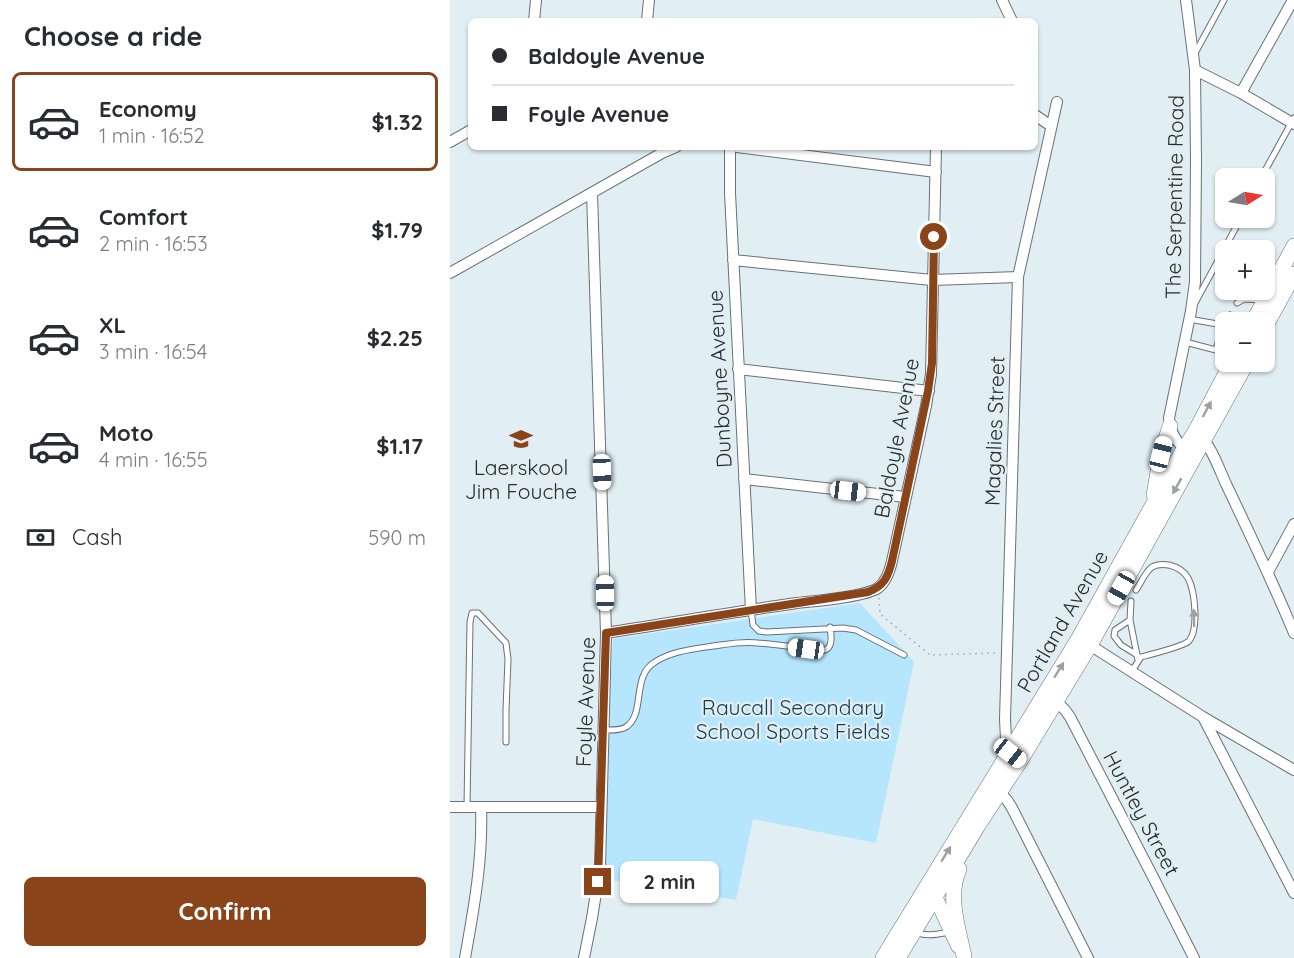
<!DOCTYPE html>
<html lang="en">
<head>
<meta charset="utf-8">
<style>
	body { margin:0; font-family:Quicksand,sans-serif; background:#f2f2f3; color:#2b2b33; height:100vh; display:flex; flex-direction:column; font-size:22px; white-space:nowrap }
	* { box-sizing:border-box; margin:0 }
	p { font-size:20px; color:#7c7c81 }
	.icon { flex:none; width:33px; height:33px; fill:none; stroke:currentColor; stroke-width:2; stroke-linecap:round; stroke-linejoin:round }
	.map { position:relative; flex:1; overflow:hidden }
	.details { display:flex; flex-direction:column; background:#fff; width:450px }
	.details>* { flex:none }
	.banner { position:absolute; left:18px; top:18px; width:570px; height:132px; border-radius:9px; box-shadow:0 2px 4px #0004; display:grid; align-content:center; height:132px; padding:0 24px; background:#fff }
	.needle { width:39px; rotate:79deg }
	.buttons { position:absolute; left:765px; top:168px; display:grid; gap:12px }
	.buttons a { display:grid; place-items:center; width:60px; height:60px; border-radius:9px; background:#fff; box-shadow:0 2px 4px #0004; font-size:30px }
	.end { position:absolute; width:27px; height:27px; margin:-14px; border:8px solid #89441a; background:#fff; box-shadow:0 0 0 3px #fff }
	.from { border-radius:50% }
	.bubble { position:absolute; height:42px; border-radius:9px; background:#fff; box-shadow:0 2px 4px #0004; font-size:20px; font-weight:700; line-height:42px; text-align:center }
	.car { position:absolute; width:18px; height:36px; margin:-18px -9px; border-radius:8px; box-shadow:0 0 4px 2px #0007; background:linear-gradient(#fff 24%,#345 0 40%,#fff 0 76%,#345 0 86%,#fff 0) }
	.banner b { display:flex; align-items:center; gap:21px; height:57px; font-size:22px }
	.banner b+b { border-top:2px solid #e1e1e2 }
	.banner i { width:15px; height:15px; background:#2b2b33 }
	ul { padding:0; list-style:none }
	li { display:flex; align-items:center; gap:18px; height:99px; margin:0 12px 9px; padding:0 12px; border:3px solid transparent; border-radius:9px }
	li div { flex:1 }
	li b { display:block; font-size:22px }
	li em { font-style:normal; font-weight:700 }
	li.selected { border-color:#89441a }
	li>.icon { width:54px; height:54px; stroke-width:1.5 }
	h2 { padding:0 24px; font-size:27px; line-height:72px }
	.pay { display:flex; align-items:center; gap:15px; height:66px; padding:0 24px; font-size:22px }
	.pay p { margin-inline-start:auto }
	.cta { display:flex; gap:12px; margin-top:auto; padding:12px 24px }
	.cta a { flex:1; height:69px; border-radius:9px; background:#89441a; color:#fff; font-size:24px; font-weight:700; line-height:69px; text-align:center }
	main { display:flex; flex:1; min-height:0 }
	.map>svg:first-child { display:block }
	.green { fill:#b6e6fd }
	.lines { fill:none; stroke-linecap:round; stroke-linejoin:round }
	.lane-casing { stroke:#677277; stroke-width:7 }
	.street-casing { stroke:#677277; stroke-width:12 }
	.secondary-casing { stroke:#677277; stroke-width:15 }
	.primary-casing { stroke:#677277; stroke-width:16 }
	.path { stroke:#9fa9ae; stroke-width:1.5; stroke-dasharray:1.5 4.5; stroke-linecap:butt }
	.lane { stroke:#fff; stroke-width:5 }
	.street { stroke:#fff; stroke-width:10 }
	.secondary { stroke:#fff; stroke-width:14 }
	.primary { stroke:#fff; stroke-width:15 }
	.oneway { fill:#9ea0a1 }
	.route { stroke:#89441a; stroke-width:8 }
	.labels { text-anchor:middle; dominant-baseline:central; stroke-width:4.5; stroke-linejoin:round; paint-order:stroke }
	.street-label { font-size:21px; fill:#272c2e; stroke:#e1eef4 }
	.poi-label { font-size:21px; fill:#272c2e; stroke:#e1eef4 }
	.park-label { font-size:21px; fill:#183c4a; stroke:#e1eef4 }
</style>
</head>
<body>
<main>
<section class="details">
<h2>Choose a ride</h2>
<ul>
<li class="selected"><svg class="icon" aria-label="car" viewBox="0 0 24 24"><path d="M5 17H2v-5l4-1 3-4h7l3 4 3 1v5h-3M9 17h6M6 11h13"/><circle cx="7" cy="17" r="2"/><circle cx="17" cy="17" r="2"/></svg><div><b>Economy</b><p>1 min · 16:52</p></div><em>$1.32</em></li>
<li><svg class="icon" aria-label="car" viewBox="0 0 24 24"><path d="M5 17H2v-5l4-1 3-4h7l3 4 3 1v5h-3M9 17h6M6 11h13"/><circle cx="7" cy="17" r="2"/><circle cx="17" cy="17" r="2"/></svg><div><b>Comfort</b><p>2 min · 16:53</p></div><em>$1.79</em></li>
<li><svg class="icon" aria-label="car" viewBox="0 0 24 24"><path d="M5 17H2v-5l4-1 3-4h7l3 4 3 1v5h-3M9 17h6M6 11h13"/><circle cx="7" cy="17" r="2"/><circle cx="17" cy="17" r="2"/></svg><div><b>XL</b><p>3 min · 16:54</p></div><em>$2.25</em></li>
<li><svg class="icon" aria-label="car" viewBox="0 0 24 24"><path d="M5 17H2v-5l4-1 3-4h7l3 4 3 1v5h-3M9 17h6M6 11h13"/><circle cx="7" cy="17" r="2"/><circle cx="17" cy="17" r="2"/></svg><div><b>Moto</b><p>4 min · 16:55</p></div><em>$1.17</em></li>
</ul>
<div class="pay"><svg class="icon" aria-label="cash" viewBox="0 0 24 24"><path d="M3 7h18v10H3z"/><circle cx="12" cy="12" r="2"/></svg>Cash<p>590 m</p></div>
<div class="cta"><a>Confirm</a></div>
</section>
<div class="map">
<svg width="844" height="958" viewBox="0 0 844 958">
	<rect width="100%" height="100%" fill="#e1eef4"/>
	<path class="green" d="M410 603 464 662 426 843 303 819 286 900 147 878 163 639Z"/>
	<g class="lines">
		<g class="lane-casing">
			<path id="lane" d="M744 55 774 0
				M811 178 844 118
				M745 303 791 218
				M787 303 794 299 814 300
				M739 319 773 325
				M735 342 766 350
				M776 357 766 350 773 325 780 315
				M681 601 680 620 688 660
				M301 610 303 625 309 631 317 632 393 628 406 630 454 655
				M680 620 665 630 664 636 671 645 687 655
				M682 671 691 657C701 654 733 647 739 641 749 629 745 591 738 578 734 571 727 567 719 565 713 564 707 564 702 567 695 572 691 583 686 590
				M153 730C160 730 170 731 176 727 196 714 181 676 205 662 222 651 244 649 263 646 278 644 293 641 308 643 322 644 336 646 350 648 357 649 371 653 377 649 383 645 381 633 380 627
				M17 806 20 622 22 613H28L56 643 58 659 56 710V742
				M465 932C476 937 488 934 500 932"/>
		</g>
		<g class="street-casing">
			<path id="street" d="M552 0 562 21
				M736 0 745 70 746 160 745 282 741 311 719 418C720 432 727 444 739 452
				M84 21 86 0
				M197 21 199 0
				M745 70 791 93 844 124
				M791 93 843 0
				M585 115 601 126
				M0 142 21 130
				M280 147V193L301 610
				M287 147 486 172
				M283 260 482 280 568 277
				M0 273 212 153 226 147
				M288 369 479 391
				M750 436C761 445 770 471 776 484 800 534 823 583 844 633
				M294 479 455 497
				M818 572 844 524
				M156 633C220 623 283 612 347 603 364 601 415 597 428 588 436 582 440 570 442 561L476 406 481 374 486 147
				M635 642 753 717 844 770
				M603 698 615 710 620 717 703 877 744 958
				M753 717 844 893
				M560 753 556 739 555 719 568 277 607 102
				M545 788 557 800 562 808 638 958
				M0 807H151
				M15 958C24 908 33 859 31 807
				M134 958 142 918 150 868 156 633 142 193"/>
		</g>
		<g class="secondary-casing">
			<path id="secondary" d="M482 890 508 946"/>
		</g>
		<g class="primary-casing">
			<path id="primary" d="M803 322 844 246
				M814 329 844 274
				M704 495 711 455 720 426
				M509 869C497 897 508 928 514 956
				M433 958 629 638 734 449 745 432 782 362
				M448 958 527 827 570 761 640 645 797 362"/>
		</g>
		<path class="path" d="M429 598 430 614 480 655 547 653"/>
		<use href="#lane" class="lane"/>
		<use href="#street" class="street"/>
		<use href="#secondary" class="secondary"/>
		<use href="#primary" class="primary"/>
	</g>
	<defs><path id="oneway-solid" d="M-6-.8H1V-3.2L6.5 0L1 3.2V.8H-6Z" transform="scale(1.5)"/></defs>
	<g class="oneway">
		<use href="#oneway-solid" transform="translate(757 409) rotate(-62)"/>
		<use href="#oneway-solid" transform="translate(727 486) rotate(119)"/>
		<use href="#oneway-solid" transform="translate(744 618) rotate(-91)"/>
		<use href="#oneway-solid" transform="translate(609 670) rotate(-58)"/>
		<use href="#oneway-solid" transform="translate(496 854) rotate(-58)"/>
	</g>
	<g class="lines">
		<path class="route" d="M148 882 156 633 418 592C434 586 438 577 442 561L478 391 482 363 484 237"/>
	</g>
	<defs>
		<g id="school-bare" transform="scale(1.8)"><path d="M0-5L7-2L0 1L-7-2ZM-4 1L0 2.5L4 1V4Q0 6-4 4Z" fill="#89441a" stroke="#e1eef4" stroke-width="2.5" paint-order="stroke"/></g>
	</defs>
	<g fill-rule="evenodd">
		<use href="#school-bare" x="71" y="439"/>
	</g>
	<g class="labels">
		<g class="street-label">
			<text transform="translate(724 197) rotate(-89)">The Serpentine Road</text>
			<text transform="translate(269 379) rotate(-93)">Dunboyne Avenue</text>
			<text transform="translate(544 431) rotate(-88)">Magalies Street</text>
			<text transform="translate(446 438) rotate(-79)">Baldoyle Avenue</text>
			<text transform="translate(612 621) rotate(-60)">Portland Avenue</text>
			<text transform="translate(135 702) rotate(-88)">Foyle Avenue</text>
			<text transform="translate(692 813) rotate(62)">Huntley Street</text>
		</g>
		<g class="poi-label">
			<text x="71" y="467">Laerskool<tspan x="71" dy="24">Jim Fouche</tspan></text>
		</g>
		<g class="park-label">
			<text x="343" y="707">Raucall Secondary<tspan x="343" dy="24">School Sports Fields</tspan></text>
		</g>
	</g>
</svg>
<div class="buttons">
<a><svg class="needle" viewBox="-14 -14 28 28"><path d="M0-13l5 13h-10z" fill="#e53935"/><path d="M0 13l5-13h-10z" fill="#7c7c81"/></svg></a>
<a>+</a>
<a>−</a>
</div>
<i class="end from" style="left:484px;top:237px"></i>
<i class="end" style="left:148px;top:882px"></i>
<div class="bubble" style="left:170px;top:861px;width:99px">2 min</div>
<i class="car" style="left:711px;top:454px;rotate:14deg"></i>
<i class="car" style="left:152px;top:472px;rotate:178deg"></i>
<i class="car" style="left:398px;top:491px;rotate:97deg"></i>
<i class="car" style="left:671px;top:588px;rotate:209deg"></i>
<i class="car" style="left:155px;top:593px;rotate:359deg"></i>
<i class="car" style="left:356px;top:649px;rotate:278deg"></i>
<i class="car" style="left:560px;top:753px;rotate:128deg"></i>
<div class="banner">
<b><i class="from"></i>Baldoyle Avenue</b>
<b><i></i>Foyle Avenue</b>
</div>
</div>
</main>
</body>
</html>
